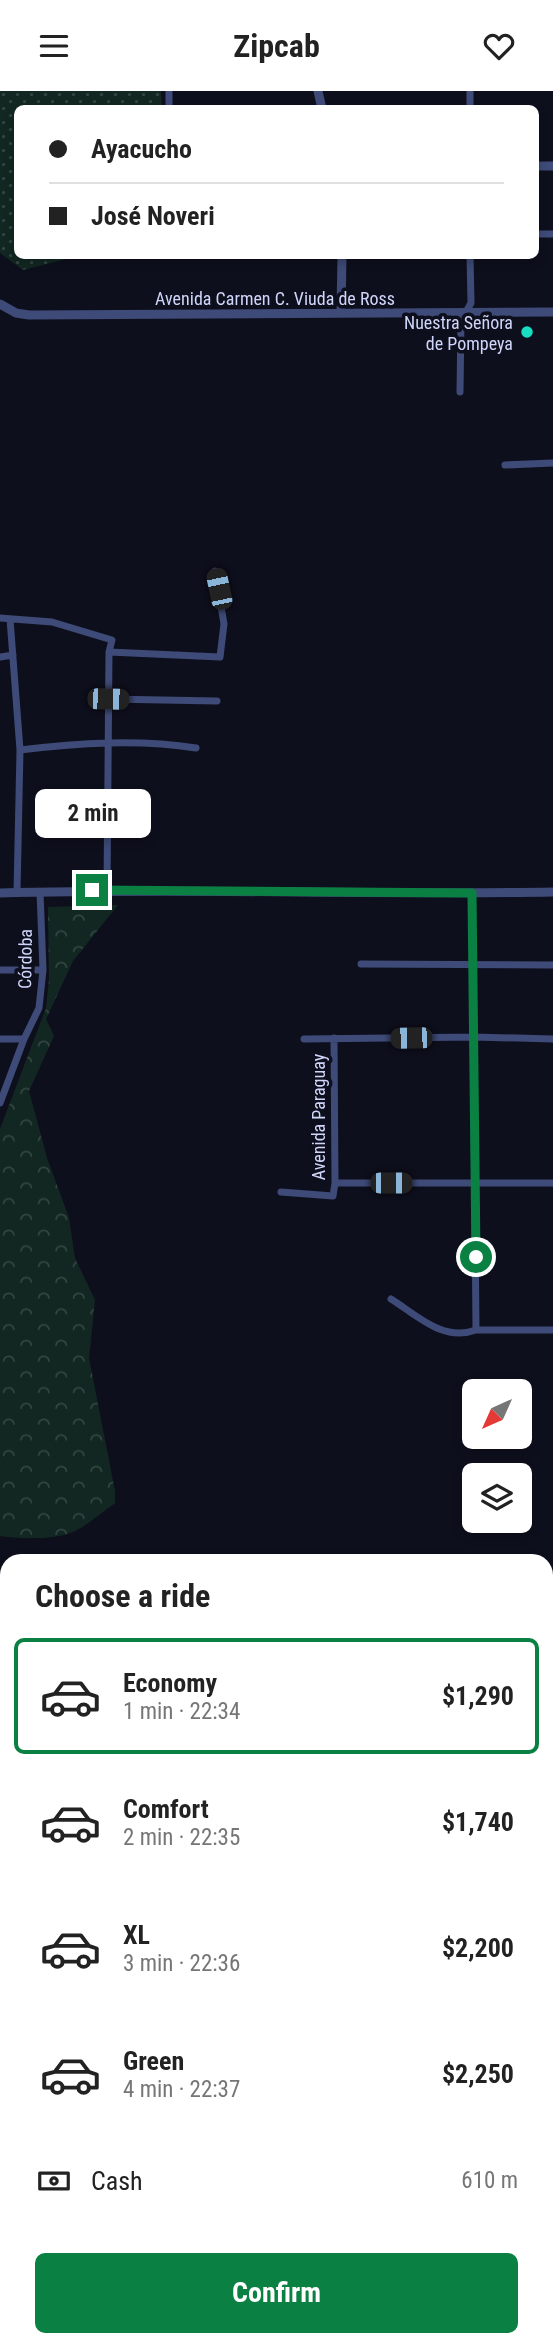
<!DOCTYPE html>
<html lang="en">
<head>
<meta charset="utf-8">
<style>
	body { margin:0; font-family:"Roboto Condensed",sans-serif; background:#f2f2f2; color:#222; height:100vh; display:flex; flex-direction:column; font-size:26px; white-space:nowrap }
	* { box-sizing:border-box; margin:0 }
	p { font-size:23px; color:#767676 }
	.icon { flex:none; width:38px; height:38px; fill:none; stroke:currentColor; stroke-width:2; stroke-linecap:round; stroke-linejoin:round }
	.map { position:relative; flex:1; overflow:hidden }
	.drawer { position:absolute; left:0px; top:1463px; width:553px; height:793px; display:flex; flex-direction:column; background:#fff; border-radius:21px 21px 0 0; box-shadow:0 4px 10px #0003 }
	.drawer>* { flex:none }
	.top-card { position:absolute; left:14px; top:14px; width:525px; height:154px; border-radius:10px; box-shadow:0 4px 10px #0003; display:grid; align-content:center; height:154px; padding:0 35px; background:#fff }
	.needle { width:46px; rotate:225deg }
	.controls { position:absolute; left:462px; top:1288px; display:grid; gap:14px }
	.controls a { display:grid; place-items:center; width:70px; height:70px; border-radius:10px; background:#fff; box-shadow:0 4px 10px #0003; font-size:35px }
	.end { position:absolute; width:32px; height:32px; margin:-16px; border:9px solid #0b8043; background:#fff; box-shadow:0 0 0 4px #fff }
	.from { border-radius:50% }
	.bubble { position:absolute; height:49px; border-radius:10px; background:#fff; box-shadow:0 4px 10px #0003; font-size:23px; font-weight:700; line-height:49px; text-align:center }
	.car { position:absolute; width:21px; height:42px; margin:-21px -10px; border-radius:9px; box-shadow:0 0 5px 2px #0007; background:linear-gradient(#222 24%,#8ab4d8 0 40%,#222 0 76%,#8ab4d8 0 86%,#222 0) }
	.top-card b { display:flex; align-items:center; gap:24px; height:66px; font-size:26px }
	.top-card b+b { border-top:2px solid #e0e0e0 }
	.top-card i { width:18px; height:18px; background:#222 }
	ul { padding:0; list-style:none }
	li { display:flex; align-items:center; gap:21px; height:116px; margin:0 14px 10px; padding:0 21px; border:4px solid transparent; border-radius:10px }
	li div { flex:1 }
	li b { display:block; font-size:26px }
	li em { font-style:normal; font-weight:700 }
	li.current { border-color:#0b8043 }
	li>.icon { width:63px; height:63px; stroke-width:1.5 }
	h2 { padding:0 35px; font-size:32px; line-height:84px }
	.pay { display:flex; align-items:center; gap:18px; height:77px; padding:0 35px; font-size:26px }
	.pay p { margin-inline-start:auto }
	.cta { display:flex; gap:14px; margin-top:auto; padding:14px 35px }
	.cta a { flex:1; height:80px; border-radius:10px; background:#0b8043; color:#fff; font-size:28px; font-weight:700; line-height:80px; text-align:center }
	header { display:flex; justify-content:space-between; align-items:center; height:91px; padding:0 35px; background:#fff; font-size:32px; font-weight:700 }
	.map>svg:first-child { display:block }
	.grass { fill:url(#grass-dots) }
	.forest { fill:url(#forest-crowns) }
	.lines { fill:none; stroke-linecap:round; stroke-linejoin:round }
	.minor { stroke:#3e4a77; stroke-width:7 }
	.tertiary { stroke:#3e4a77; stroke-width:9 }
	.secondary { stroke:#718cef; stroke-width:10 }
	.route { stroke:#0b8043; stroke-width:9 }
	.poi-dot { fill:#19ddc2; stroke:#0e0f1d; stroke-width:2.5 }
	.labels { text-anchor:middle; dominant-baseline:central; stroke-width:7; stroke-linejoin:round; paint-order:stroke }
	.street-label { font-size:18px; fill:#d0d5fa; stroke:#0e0f1d }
	.poi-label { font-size:18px; fill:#d0d5fa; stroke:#0e0f1d; text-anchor:end }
</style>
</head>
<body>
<header><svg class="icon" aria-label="menu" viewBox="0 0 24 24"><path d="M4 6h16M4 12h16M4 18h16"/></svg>Zipcab<svg class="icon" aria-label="heart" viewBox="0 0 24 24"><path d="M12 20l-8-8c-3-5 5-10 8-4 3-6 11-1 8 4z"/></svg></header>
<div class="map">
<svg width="553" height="2255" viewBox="0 0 553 2255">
	<defs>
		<pattern id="grass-dots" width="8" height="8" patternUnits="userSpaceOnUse" patternTransform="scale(1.75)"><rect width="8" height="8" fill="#122721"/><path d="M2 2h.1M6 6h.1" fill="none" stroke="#334542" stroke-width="1.8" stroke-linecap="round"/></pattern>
		<pattern id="forest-crowns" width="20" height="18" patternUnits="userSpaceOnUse" patternTransform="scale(1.75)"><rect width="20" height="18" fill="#122721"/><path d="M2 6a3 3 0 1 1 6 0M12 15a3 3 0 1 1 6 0" fill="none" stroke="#334542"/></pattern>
	</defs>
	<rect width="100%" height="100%" fill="#0e0f1d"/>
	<path class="grass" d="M0 0H161L162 17 18 18V164L78 165 23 179 0 162Z"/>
	<path class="forest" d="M118 814 73 870 46 928 54 945 29 1000 47 1067 69 1127 75 1167 95 1209 89 1267 115 1400V1412C101 1422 88 1434 73 1441 53 1449 21 1448 0 1445V1038L46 917 49 889 48 816Z"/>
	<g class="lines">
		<path class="minor" d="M169 0V18
			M470 0V18
			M536 143H553
			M460 301 461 230 471 212 470 164
			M505 374 553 372
			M0 527 52 531 112 549 109 561 107 799
			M10 528 20 659 17 801
			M109 561 220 566 224 533 215 480
			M0 566 13 564
			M108 608 217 610
			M20 659C78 652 138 648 196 657
			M472 802 476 1239
			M361 873 553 874
			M0 879H43
			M0 948H24
			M304 948 474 946 553 948
			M0 1012 24 948 39 917 43 879 40 801
			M335 1092H553
			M281 1101 333 1105 335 1092 334 947
			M391 1208C418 1225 443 1251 476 1239H553
			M0 1713 7 1712
			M546 1763 553 1762
			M4 1801 7 1811
			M546 1907H553
			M0 2201H7
			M546 2202H553
			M476 2249V2255
			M31 2255 32 2249
			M177 2255V2249"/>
		<path class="tertiary" d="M318 0 322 18
			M536 75H553
			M0 213 16 222 29 224 553 221
			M341 221 342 164
			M0 802C184 797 369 804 553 801"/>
		<path class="secondary" d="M546 2039H553
			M0 2048H7
			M546 2052 553 2053
			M0 2058H7
			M320 2249V2255
			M334 2249V2255"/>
	</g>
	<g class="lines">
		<path class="route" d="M92 799 472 802 476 1166"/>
	</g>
	<circle class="poi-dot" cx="527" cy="241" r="7"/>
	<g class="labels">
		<g class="street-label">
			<text x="275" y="207">Avenida Carmen C. Viuda de Ross</text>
			<text transform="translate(25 868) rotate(-89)">Córdoba</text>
			<text transform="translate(318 1026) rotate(-90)">Avenida Paraguay</text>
		</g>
		<g class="poi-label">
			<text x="513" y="231">Nuestra Señora<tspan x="513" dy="21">de Pompeya</tspan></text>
		</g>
	</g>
</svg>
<div class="controls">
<a><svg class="needle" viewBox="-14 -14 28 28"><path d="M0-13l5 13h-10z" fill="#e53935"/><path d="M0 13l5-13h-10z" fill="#767676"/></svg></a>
<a><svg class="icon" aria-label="layers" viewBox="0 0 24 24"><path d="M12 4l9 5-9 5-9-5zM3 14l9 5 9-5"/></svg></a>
</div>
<i class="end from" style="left:476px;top:1166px"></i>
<i class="end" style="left:92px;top:799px"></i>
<div class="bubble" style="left:35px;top:698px;width:116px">2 min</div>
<i class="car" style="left:219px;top:498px;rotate:348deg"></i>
<i class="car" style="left:108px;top:608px;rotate:91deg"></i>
<i class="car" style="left:411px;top:947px;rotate:269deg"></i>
<i class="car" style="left:391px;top:1092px;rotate:90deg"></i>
<div class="top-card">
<b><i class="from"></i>Ayacucho</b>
<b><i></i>José Noveri</b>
</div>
<section class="drawer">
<h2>Choose a ride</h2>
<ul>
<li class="current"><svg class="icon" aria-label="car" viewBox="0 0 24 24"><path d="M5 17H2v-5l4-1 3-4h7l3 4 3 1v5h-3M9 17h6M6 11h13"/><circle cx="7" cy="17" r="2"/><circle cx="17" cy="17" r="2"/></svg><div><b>Economy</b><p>1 min · 22:34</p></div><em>$1,290</em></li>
<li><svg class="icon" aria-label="car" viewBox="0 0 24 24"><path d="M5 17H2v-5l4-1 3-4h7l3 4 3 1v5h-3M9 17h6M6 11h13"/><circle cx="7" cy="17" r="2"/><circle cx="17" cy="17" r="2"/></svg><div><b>Comfort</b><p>2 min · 22:35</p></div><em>$1,740</em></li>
<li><svg class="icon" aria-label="car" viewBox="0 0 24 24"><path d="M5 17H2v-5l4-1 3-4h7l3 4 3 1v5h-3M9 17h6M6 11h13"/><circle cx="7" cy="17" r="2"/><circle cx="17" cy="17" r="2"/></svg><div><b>XL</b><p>3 min · 22:36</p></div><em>$2,200</em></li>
<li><svg class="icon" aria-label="car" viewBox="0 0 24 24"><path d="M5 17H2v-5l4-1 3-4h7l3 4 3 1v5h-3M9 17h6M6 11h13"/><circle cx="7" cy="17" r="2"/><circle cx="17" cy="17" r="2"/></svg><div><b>Green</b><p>4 min · 22:37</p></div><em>$2,250</em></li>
</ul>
<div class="pay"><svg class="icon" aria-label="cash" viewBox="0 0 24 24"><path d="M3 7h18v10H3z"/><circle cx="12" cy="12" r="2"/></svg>Cash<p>610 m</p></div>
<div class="cta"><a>Confirm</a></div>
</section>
</div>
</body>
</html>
